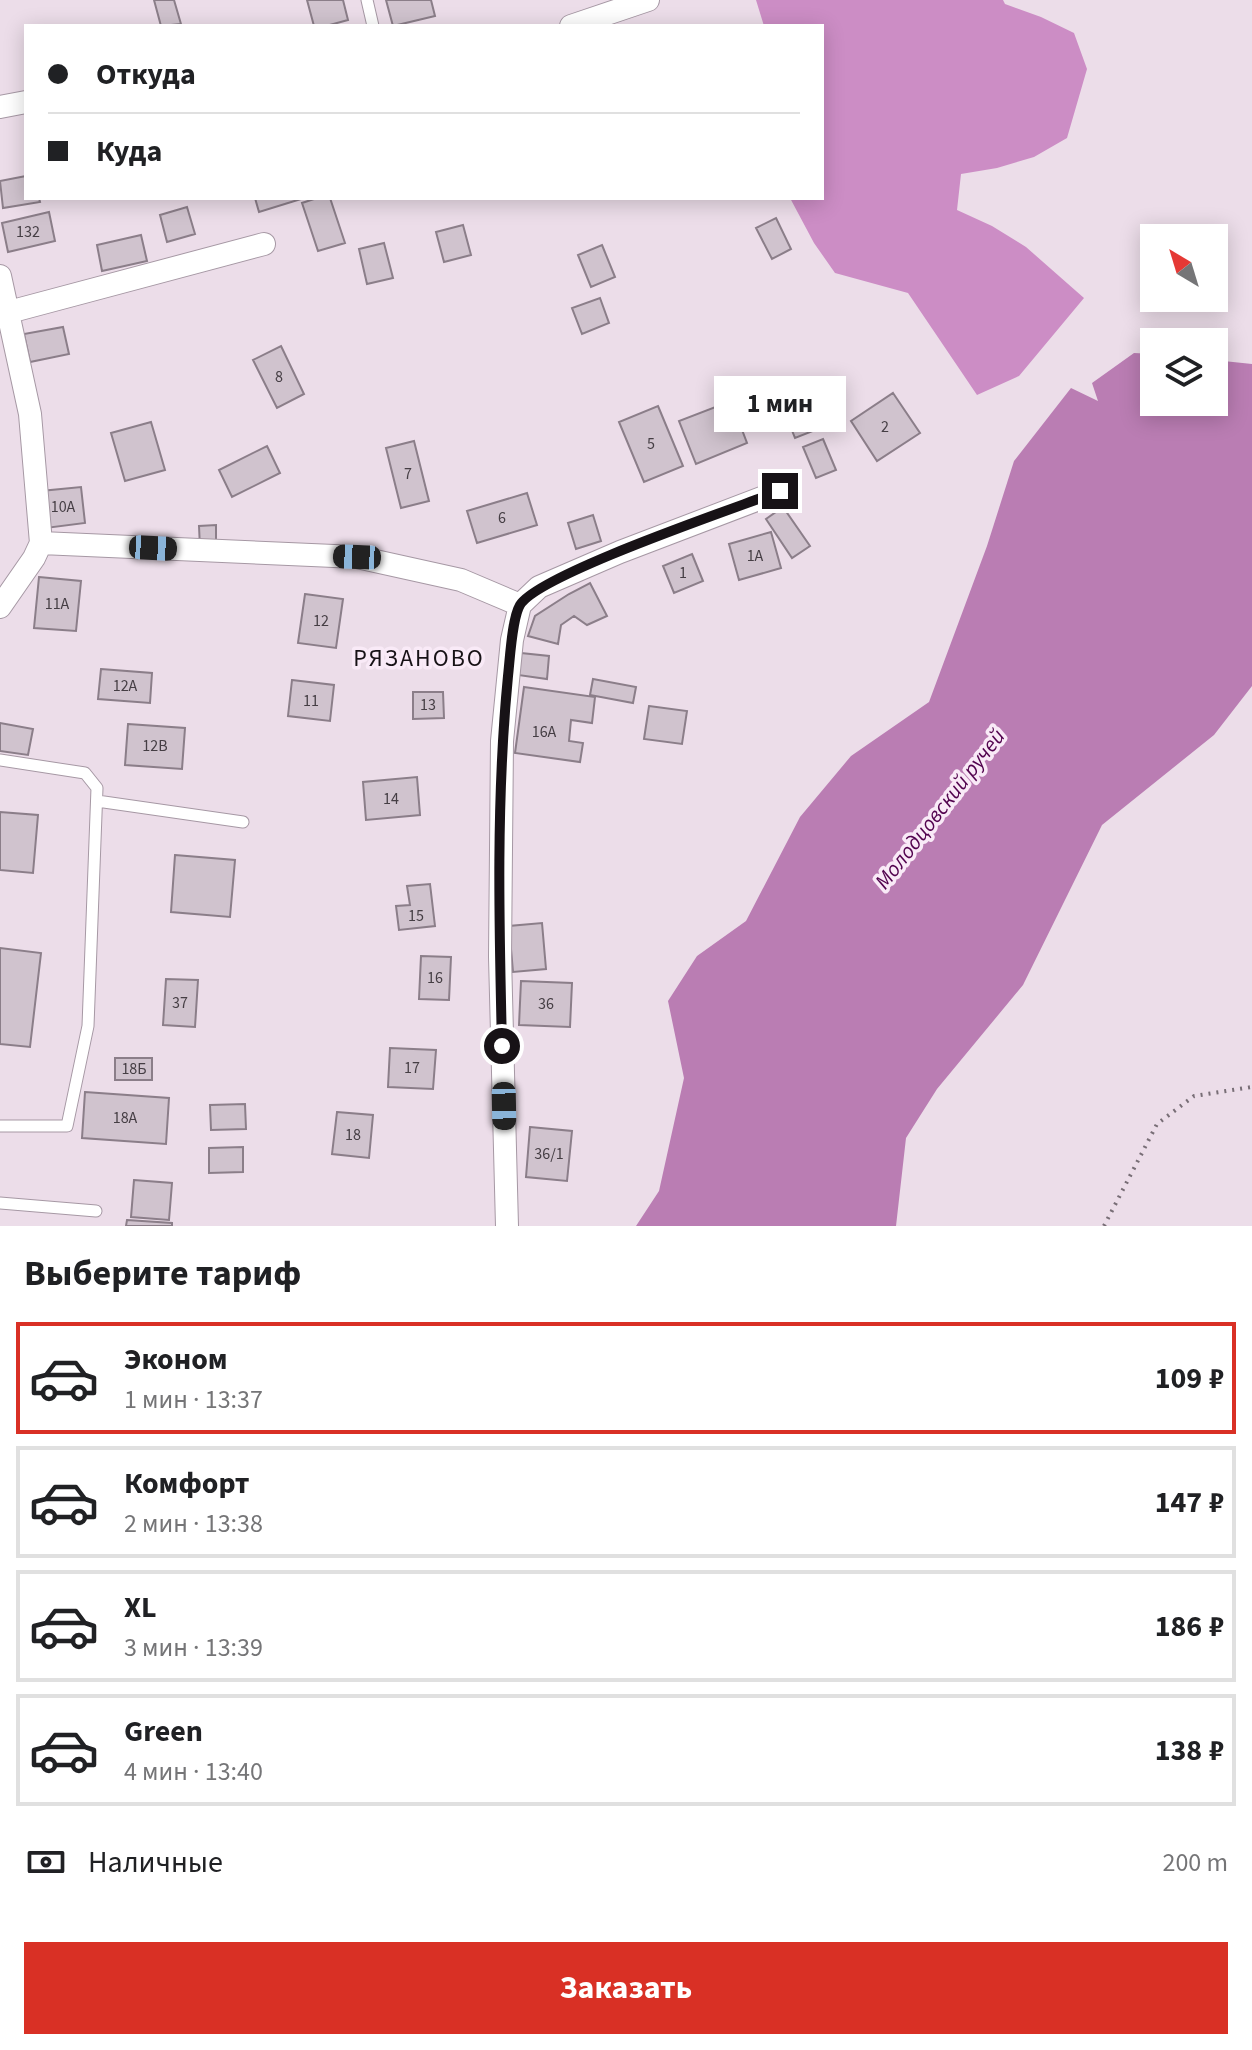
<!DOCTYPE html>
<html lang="ru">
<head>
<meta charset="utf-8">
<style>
	body { margin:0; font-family:"Source Sans 3",sans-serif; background:#f6f6f6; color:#202124; height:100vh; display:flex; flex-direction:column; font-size:30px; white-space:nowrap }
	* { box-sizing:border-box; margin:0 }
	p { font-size:26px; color:#757577 }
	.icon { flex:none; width:44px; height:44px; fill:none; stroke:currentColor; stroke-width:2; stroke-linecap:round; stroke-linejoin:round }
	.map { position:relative; height:1226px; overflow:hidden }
	.panel { display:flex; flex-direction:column; background:#fff; flex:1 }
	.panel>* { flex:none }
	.top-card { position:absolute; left:24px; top:24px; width:800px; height:176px; border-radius:0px; box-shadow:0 4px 20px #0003; display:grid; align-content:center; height:176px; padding:0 24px; background:#fff }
	.needle { width:52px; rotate:322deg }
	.buttons { position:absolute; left:1140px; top:224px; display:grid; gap:16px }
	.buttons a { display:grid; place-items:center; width:88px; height:88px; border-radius:0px; background:#fff; box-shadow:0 4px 20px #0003; font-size:40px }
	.end { position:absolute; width:36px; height:36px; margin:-18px; border:10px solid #171216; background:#fff; box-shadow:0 0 0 4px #fff }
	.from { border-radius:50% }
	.bubble { position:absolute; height:56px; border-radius:0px; background:#fff; box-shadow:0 4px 20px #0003; font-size:26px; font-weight:700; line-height:56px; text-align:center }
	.car { position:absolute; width:24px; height:48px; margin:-24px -12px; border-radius:10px; box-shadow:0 0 6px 2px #0007; background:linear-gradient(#222 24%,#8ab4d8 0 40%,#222 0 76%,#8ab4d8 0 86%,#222 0) }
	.top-card b { display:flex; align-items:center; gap:28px; height:76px; font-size:30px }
	.top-card b+b { border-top:2px solid #e0e0e0 }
	.top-card i { width:20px; height:20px; background:#202124 }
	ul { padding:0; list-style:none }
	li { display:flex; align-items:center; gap:24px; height:112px; margin:0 16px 12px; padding:0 8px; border:4px solid #e0e0e0; border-radius:0px }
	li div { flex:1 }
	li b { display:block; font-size:30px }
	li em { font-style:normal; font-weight:700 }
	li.on { border-color:#d93025 }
	li>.icon { width:72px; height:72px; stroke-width:1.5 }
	h2 { padding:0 24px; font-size:36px; line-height:96px }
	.pay { display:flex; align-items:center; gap:20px; height:88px; padding:0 24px; font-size:30px }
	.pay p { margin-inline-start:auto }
	.button { display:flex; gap:16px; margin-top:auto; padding:16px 24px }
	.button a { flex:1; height:92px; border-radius:0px; background:#d93025; color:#fff; font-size:32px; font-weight:700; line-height:92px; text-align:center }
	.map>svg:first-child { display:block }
	.forest { fill:#cc8dc5 }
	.water { fill:#ba7db3 }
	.building { fill:#d0c3ce; stroke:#8b7e89; stroke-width:2 }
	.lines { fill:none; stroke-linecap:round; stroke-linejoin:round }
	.lane-casing { stroke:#a698a4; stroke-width:13 }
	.street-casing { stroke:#a698a4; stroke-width:24 }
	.path { stroke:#786e76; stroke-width:4; stroke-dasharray:2 6; stroke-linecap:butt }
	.lane { stroke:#fff; stroke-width:11 }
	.street { stroke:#fff; stroke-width:22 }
	.route { stroke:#171216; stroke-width:10 }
	.labels { text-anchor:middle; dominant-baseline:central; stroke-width:7; stroke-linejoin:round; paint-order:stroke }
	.number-label { font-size:16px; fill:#453e44 }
	.water-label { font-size:22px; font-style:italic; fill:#52034e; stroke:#f9eaf7 }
	.quarter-label { font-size:24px; letter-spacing:2px; fill:#171216; stroke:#f9eaf7 }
</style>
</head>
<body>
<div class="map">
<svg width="1252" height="1226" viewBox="0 0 1252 1226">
	<rect width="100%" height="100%" fill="#ecdde9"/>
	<path class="forest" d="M756 0H1003L1005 4 1041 17 1074 33 1087 69 1067 138 1034 157 997 168 961 174 957 210 992 226 1026 247 1084 298 1019 376 977 395 908 293 835 273 814 243 790 198H822V26H764Z"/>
	<path class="water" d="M1134 353 1154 354V402H1214V360L1252 364V686L1214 735 1102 825 1023 985 937 1089 906 1138 896 1226H636L659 1191 684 1078 668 1001 697 956 746 921 800 817 851 756 929 702 987 546 1014 461 1071 388 1098 401 1092 383Z"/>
	<path class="building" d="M154 0H174L181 24 161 26Z
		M307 0H343L348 20 326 26H314Z
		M386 0H431L435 16 393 26Z
		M26 176V198H39L40 202 3 208 0 181Z
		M255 198H300L301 199 259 212Z
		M317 198H330L345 243 318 251 302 203Z
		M187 207 195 234 167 242 160 215Z
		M49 212 55 241 8 252 2 223Z
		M776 218 791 249 772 259 756 228Z
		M463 225 471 255 444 262 436 232Z
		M141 235 147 261 102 271 97 245Z
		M384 243 393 278 367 284 359 249Z
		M602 245 615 277 591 287 578 255Z
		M600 298 609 323 582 334 572 308Z
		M63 327 69 354 30 362 24 334Z
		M281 346 304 394 277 408 253 360Z
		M808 389 823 427 795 438 780 400Z
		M893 393 920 433 877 461 851 421Z
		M731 401 747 443 696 464 679 421Z
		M658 406 683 466 644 482 619 422Z
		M151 422 165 470 125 481 111 433Z
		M823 439 836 470 816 478 803 447Z
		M414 441 429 501 401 508 386 448Z
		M267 446 280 473 232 497 219 470Z
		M81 487 85 523 46 528 41 491Z
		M527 493 537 525 477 543 467 511Z
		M783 507 810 546 792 558 766 519Z
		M593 515 601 541 576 549 568 523Z
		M216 525V547L200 548 199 526Z
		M771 532 781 568 739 580 729 544Z
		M692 554 703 581 674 593 663 566Z
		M39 577 81 581 76 631 34 628Z
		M590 583 607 616 587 625 574 616 561 625 558 644 528 636 535 616 569 594Z
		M305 594 343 599 336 648 298 643Z
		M521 653 549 656 547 679 518 675Z
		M101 669 152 673 150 703 98 699Z
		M593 679 636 687 633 703 590 695Z
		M292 680 334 685 330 721 288 716Z
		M524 687 595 697 592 723 571 720 569 741 583 743 580 762 515 753Z
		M413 692H443L444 718 413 719Z
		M649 706 687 711 682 744 644 739Z
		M0 723 33 729 28 755 0 751Z
		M128 724 185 728 182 769 125 765Z
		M417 777 420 815 366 820 363 782Z
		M0 812 38 815 33 873 0 870Z
		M175 855 235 860 230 917 171 912Z
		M430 884 435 926 399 930 396 906 410 905 407 886Z
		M542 923 546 969 513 972 509 926Z
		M0 948 41 953 30 1047 0 1044Z
		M421 956 451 957 449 1000 419 999Z
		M166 979 198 980 195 1027 163 1025Z
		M521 981 572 983 570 1027 519 1025Z
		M390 1048 436 1050 433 1089 388 1087Z
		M115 1058H152V1080H115Z
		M85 1092 169 1098 166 1144 82 1138Z
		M245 1104 246 1129 211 1130 210 1105Z
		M337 1112 373 1115 369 1158 332 1154Z
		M530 1127 572 1131 567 1181 526 1177Z
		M243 1147V1172L209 1173V1148Z
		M134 1180 172 1183 169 1220 131 1217Z
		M127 1220 172 1223V1226H126Z"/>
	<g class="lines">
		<g class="lane-casing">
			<path id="lane" d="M367 0 373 26
				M0 760 85 773 97 788 88 1026 67 1126H0
				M97 801 243 822
				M0 1203 96 1211"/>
		</g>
		<g class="street-casing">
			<path id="street" d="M571 26 648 0
				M0 107 26 102
				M0 276 30 414 41 543 34 558 0 607
				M9 312 264 244
				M41 543 357 557 461 580 520 605
				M507 1226 500 957 502 741 512 640 520 605 539 587 620 552 780 491"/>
		</g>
		<path class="path" d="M1104 1226 1157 1124 1194 1096 1252 1087"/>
		<use href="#lane" class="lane"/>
		<use href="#street" class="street"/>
	</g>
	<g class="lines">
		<path class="route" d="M502 1046C499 923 496 799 508 676 510 659 512 618 520 605 539 574 736 508 780 491"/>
	</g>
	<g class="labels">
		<g class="number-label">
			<text x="28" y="232">132</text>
			<text x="279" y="377">8</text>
			<text x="885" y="427">2</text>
			<text x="651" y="444">5</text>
			<text x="408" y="474">7</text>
			<text x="63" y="507">10А</text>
			<text x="502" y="518">6</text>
			<text x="755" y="556">1А</text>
			<text x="683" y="573">1</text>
			<text x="57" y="604">11А</text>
			<text x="321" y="621">12</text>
			<text x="125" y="686">12А</text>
			<text x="311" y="701">11</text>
			<text x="428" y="705">13</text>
			<text x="544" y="732">16А</text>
			<text x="155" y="746">12В</text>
			<text x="391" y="799">14</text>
			<text x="416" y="916">15</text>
			<text x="435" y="978">16</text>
			<text x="180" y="1003">37</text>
			<text x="546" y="1004">36</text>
			<text x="412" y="1068">17</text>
			<text x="134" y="1069">18Б</text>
			<text x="125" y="1118">18А</text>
			<text x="353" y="1135">18</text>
			<text x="549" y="1154">36/1</text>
		</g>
		<g class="water-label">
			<text transform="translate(940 809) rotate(-52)">Молодцовский ручей</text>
		</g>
		<g class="quarter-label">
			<text x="419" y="658">РЯЗАНОВО</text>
		</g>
	</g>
</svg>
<div class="buttons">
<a><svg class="needle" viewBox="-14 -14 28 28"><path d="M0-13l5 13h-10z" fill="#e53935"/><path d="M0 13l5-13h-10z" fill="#757577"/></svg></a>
<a><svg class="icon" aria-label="layers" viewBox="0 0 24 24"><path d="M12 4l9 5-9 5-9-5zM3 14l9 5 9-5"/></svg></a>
</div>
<i class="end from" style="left:502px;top:1046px"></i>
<i class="end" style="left:780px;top:491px"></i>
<div class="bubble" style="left:714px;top:376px;width:132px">1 мин</div>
<i class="car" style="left:153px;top:548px;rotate:93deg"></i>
<i class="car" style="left:357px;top:557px;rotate:272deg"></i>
<i class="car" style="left:504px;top:1106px;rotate:179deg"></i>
<div class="top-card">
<b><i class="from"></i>Откуда</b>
<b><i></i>Куда</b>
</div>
</div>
<section class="panel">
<h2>Выберите тариф</h2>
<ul>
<li class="on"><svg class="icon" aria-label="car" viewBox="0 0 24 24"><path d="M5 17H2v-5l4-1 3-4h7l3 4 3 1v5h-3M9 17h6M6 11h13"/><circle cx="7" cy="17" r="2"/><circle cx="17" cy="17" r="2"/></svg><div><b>Эконом</b><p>1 мин · 13:37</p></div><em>109 ₽</em></li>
<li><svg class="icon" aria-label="car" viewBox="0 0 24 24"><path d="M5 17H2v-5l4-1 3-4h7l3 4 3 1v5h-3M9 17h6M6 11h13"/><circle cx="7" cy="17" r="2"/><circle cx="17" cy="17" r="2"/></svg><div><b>Комфорт</b><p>2 мин · 13:38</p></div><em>147 ₽</em></li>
<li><svg class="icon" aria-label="car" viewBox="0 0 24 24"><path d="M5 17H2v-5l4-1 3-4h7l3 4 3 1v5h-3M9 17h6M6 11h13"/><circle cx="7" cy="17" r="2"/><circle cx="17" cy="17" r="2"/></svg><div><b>XL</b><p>3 мин · 13:39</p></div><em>186 ₽</em></li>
<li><svg class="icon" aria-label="car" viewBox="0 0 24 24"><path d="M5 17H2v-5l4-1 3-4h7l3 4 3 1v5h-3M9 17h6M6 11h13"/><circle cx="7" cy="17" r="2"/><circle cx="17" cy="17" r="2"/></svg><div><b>Green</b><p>4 мин · 13:40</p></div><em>138 ₽</em></li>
</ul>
<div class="pay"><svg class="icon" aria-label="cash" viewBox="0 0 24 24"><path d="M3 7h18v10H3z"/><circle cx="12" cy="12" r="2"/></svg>Наличные<p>200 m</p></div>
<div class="button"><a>Заказать</a></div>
</section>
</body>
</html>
